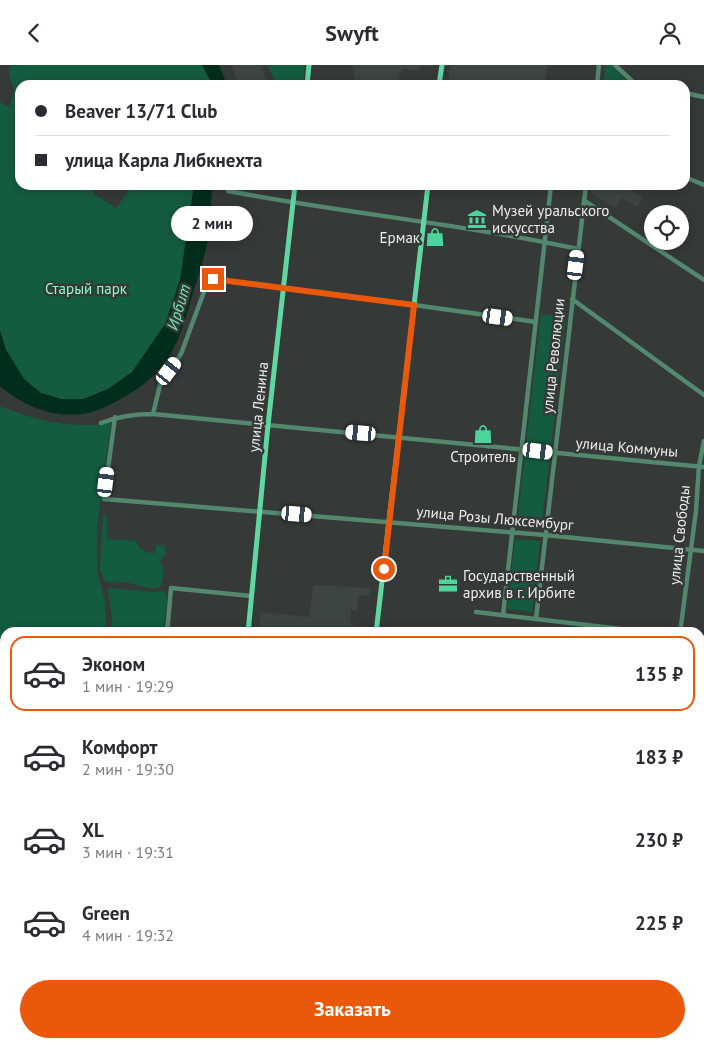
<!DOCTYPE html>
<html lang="ru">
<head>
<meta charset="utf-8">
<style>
	body { margin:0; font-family:"PT Sans",sans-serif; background:#f7f7f7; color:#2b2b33; height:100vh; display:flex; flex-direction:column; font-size:19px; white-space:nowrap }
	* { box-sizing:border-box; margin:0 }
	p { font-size:16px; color:#7c7c81 }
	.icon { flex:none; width:28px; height:28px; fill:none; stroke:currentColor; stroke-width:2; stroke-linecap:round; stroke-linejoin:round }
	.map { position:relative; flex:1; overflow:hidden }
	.drawer { position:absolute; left:0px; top:562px; width:705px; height:421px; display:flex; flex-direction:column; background:#fff; border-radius:15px 15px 0 0; box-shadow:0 2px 12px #0003 }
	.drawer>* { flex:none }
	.banner { position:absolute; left:15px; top:15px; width:675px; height:110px; border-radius:15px; box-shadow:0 2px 12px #0003; display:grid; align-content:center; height:110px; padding:0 20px; background:#fff }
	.buttons { position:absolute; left:644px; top:140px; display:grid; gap:10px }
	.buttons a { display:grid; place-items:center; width:45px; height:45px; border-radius:50%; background:#fff; box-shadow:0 2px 12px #0003; font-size:25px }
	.end { position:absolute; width:22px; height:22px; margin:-11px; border:6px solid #ea580c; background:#fff; box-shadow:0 0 0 2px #fff }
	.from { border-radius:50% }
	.bubble { position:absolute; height:35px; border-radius:18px; background:#fff; box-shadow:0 2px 12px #0003; font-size:16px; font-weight:800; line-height:35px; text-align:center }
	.car { position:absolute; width:15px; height:30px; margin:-15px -8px; border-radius:6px; box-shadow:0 0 4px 1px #0007; background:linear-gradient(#fff 24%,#345 0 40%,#fff 0 76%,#345 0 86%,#fff 0) }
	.banner b { display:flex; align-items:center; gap:18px; height:48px; font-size:19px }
	.banner b+b { border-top:1px solid #e1e1e2 }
	.banner i { width:12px; height:12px; background:#2b2b33 }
	ul { padding:9px 0 0; list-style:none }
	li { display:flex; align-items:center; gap:15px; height:75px; margin:0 10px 8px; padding:0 10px; border:2px solid transparent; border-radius:15px }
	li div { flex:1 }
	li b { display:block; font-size:19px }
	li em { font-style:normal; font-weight:800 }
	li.on { border-color:#ea580c }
	li>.icon { width:45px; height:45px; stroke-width:1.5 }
	.action { display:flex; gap:10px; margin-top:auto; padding:10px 20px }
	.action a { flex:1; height:58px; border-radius:30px; background:#ea580c; color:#fff; font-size:20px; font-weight:800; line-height:58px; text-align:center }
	header { display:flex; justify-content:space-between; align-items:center; height:65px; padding:0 20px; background:#fff; font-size:22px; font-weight:800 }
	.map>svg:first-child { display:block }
	.built { fill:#3c4541 }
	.green { fill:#145c40 }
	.water { fill:#002d1c }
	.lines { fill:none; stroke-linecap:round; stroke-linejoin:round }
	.minor { stroke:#53886e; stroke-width:4.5 }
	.major { stroke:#60d7a3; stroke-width:5 }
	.rail-casing { stroke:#8b8e8d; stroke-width:3 }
	.rail { stroke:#353937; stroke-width:1; stroke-dasharray:4; stroke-linecap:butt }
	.route { stroke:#ea580c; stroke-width:6 }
	.labels { text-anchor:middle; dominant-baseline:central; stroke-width:5; stroke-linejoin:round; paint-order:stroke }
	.poi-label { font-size:15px; fill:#eceeed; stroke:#353937; text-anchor:start }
	.park-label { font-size:15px; fill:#8dfbc7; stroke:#353937 }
	.street-label { font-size:15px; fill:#eceeed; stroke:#353937 }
	.water-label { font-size:16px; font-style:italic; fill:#77e5b2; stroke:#353937 }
</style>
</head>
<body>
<header><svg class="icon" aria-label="back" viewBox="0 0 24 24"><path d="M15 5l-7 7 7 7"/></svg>Swyft<svg class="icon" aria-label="person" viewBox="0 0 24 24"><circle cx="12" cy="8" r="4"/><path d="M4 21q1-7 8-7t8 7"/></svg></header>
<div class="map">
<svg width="704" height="983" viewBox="0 0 704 983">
	<rect width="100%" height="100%" fill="#353937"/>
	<path class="built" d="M232 0H261L268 20H238Z
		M352 0H431L430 2 420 1 419 6 402 4 397 20H379L355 15Z
		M450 0H548L545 20H448Z
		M593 120H626L642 132 637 142 622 133 615 143 591 128Z
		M313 520 370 523 369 531 359 530 357 546 351 545 350 557 353 558V562H355V567H258L261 547 309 552Z
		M700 747H704V835L700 836Z"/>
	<path class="green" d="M11 0H202L210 15 211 20H20V120H94V129L116 143 130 124 124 120H194L180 215 165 259 132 307 108 324 83 334H61L41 328 24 314 6 285 0 266V37L9 42 14 26 9 8Z
		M268 0H305L303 20H276Z
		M606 0H611L625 15 615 20H603Z
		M541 249 566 252 551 382 526 379Z
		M0 341C35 356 72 364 110 358L111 359 97 462V507L105 535 106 567 5 568V741L0 748Z
		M525 390 550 393 541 463 517 460Z
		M103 448 107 452V474L136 476 140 484H144L145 487 155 488 156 480H164L166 489 160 496C165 505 164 513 160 522 150 527 133 517 121 517 115 516 111 518 105 516L100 505Z
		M515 474 540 476 532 547 507 544Z
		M109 523 154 527 165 526 167 535 163 567H112V553L108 526Z
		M704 872V983H623V979H700V873Z
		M123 979H376V983H120Z"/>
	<path class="water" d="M202 0H219L227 20H211L210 15Z
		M194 120H213C210 134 212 148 210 162 207 184 200 207 193 228 186 251 180 276 166 296 150 319 121 336 95 346 64 357 24 343 0 321V266L6 285 24 314 41 328 61 334H83L108 324 132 307 165 259 180 215Z"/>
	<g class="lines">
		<path class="minor" d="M615 0 633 17 645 20
			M597 20 599 0
			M685 28 704 32
			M685 112 704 120
			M228 126C344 148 462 159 578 184
			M585 136 704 215
			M572 234 704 330
			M153 349 160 320 181 289 205 224 213 214 414 240 536 257
			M115 352 104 434 545 470 704 486
			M101 358C119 351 134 349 153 349L704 402
			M476 547 655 568
			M503 550 551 120
			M536 554 586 120
			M167 568 171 523 251 531
			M680 568 696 446 699 401 704 376
			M700 572 704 573
			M700 656 704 657
			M700 743H704
			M0 810 5 803
			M0 887 5 890
			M0 902 5 895
			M384 979 385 983"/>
		<path class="major" d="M307 20 309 0
			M439 20 442 0
			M248 568 268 360 295 120
			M376 568 428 120
			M110 983 113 979"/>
		<g class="rail-casing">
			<path id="rail" d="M700 810 704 812
				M700 850 704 849
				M700 861 704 860
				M700 872 704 871
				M437 983 441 979"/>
		</g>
		<use href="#rail" class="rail"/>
	</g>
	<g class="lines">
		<path class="route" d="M213 214 414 240 384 504"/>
	</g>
	<defs>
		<g id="museum-bare" transform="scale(1.5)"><path d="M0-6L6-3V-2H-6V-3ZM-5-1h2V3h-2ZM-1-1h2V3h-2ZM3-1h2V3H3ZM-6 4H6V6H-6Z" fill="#4bd49b" stroke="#353937" stroke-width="2.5" paint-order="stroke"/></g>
		<g id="shop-bare" transform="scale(1.5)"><path d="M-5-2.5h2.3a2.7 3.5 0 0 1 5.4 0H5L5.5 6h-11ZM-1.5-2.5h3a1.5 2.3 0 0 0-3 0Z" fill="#4bd49b" stroke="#353937" stroke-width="2.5" paint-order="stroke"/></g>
		<g id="office-bare" transform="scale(1.5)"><path d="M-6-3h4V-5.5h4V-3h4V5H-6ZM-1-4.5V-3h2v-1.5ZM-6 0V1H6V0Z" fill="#4bd49b" stroke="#353937" stroke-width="2.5" paint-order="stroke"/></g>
	</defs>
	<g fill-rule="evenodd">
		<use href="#museum-bare" x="477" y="154"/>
		<use href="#shop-bare" x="435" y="172"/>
		<use href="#shop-bare" x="483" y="369"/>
		<use href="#office-bare" x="448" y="519"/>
	</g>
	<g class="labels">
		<g class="poi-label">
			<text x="492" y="145">Музей уральского<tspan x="492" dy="17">искусства</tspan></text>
			<text x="420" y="172" text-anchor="end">Ермак</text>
			<text x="483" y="391" text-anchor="middle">Строитель</text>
			<text x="463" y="510">Государственный<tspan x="463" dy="17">архив в г. Ирбите</tspan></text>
		</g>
		<g class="park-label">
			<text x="86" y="223">Старый парк</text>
		</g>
		<g class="street-label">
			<text transform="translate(553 291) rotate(-84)">улица Революции</text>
			<text transform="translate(258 342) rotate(-84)">улица Ленина</text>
			<text transform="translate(627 382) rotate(5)">улица Коммуны</text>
			<text transform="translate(495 453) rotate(5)">улица Розы Люксембург</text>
			<text transform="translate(679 470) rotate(-84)">улица Свободы</text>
		</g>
		<g class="water-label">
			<text transform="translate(178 242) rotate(-73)">Ирбит</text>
		</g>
	</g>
</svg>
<div class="buttons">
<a><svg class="icon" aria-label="locate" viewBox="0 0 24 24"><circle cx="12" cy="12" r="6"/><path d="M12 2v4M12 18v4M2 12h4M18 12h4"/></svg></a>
</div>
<i class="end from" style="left:384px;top:504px"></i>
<i class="end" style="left:213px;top:214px"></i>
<div class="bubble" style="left:171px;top:141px;width:82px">2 мин</div>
<i class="car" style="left:576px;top:200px;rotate:7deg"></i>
<i class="car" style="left:498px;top:252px;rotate:98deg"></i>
<i class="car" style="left:169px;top:306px;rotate:37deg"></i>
<i class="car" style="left:361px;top:368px;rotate:275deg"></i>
<i class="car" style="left:538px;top:386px;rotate:97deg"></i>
<i class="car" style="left:106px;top:417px;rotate:7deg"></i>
<i class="car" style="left:297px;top:449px;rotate:95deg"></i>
<div class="banner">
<b><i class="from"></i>Beaver 13/71 Club</b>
<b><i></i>улица Карла Либкнехта</b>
</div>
<section class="drawer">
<ul>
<li class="on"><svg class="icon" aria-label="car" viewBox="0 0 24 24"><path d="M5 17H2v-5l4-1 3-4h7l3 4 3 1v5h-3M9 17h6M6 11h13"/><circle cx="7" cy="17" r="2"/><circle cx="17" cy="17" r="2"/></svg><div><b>Эконом</b><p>1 мин · 19:29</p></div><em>135 ₽</em></li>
<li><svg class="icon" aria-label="car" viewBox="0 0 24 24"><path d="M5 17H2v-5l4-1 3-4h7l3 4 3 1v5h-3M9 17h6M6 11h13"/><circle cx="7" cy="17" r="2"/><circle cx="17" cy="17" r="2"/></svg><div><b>Комфорт</b><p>2 мин · 19:30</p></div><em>183 ₽</em></li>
<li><svg class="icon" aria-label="car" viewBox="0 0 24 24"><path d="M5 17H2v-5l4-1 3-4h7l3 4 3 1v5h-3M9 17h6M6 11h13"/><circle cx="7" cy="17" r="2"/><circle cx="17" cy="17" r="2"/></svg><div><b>XL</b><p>3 мин · 19:31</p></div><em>230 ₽</em></li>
<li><svg class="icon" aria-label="car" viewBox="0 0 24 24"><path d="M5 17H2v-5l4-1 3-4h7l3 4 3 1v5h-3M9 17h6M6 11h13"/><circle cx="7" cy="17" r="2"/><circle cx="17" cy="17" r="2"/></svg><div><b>Green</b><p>4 мин · 19:32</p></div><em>225 ₽</em></li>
</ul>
<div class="action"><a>Заказать</a></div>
</section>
</div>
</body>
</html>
